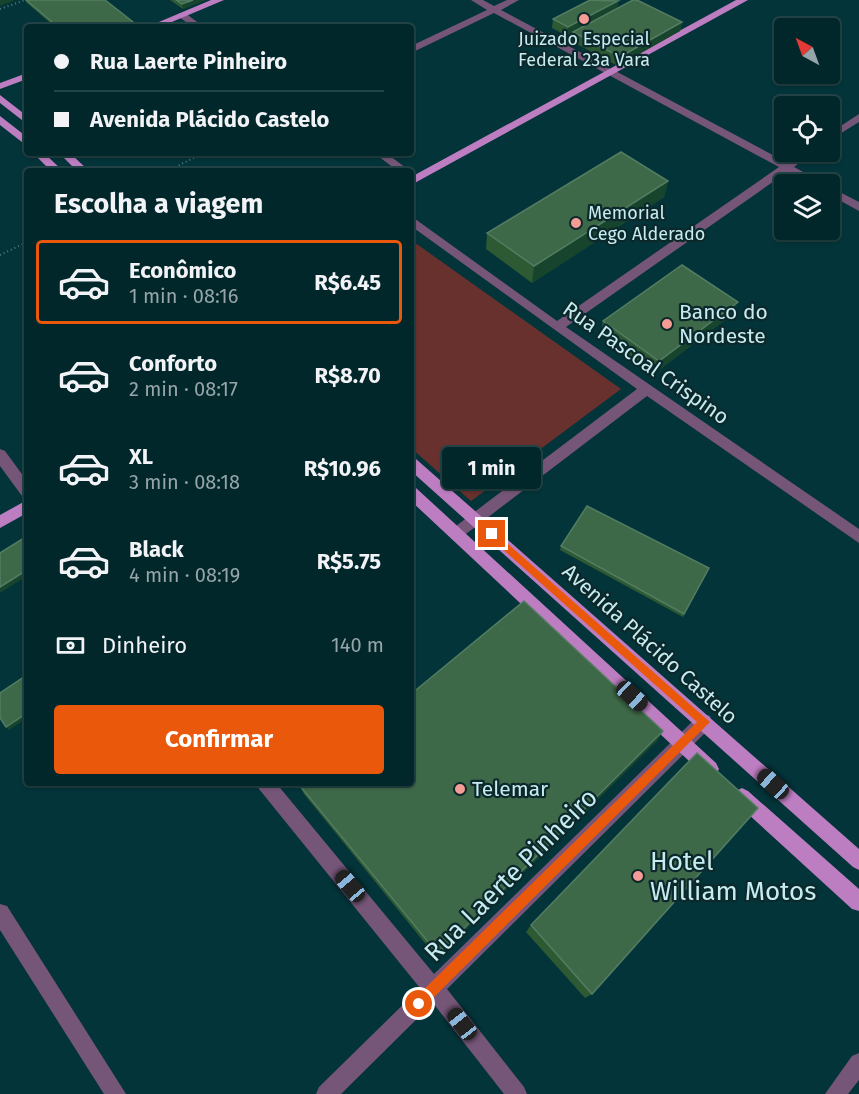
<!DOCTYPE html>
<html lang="pt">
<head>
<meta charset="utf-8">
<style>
	body { margin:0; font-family:"Fira Sans",sans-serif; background:#103337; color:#f1f3f6; height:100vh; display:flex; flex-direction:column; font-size:22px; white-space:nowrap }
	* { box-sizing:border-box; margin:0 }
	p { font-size:20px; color:#96a5a9 }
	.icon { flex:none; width:33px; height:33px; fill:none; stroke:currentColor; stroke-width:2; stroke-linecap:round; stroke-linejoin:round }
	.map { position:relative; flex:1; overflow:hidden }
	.side { position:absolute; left:24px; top:168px; width:390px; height:618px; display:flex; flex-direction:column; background:#02272b; border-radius:6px; box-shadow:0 2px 4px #0004,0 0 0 2px #234447 }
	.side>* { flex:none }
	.guide { position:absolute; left:24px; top:24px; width:390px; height:132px; border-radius:6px; box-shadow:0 2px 4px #0004,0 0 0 2px #234447; display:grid; align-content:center; height:132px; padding:0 30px; background:#02272b }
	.needle { width:39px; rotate:319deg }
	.fabs { position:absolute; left:774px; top:18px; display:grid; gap:12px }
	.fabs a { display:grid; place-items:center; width:66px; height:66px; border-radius:6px; background:#02272b; box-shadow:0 2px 4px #0004,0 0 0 2px #234447; font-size:30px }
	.end { position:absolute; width:27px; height:27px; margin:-14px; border:8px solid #ea580c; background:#fff; box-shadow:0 0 0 3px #fff }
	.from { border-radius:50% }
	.bubble { position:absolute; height:42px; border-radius:6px; background:#02272b; box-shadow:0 2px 4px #0004,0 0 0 2px #234447; font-size:20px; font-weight:700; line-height:42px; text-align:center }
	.car { position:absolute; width:18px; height:36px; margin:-18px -9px; border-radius:8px; box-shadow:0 0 4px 2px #0007; background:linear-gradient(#222 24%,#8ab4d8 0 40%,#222 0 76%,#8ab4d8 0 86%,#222 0) }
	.guide b { display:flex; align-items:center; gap:21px; height:57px; font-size:22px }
	.guide b+b { border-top:2px solid #234447 }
	.guide i { width:15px; height:15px; background:#f1f3f6 }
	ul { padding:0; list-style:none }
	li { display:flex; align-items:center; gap:18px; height:84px; margin:0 12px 9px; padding:0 18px; border:3px solid transparent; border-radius:6px }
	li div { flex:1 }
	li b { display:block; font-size:22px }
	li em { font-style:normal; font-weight:700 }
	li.selected { border-color:#ea580c }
	li>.icon { width:54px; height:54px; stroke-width:1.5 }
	h2 { padding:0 30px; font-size:27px; line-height:72px }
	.pay { display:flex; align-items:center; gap:15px; height:66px; padding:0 30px; font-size:22px }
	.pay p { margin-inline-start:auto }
	.primary-button { display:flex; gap:12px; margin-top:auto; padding:12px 30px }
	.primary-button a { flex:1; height:69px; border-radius:6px; background:#ea580c; color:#fff; font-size:24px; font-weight:700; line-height:69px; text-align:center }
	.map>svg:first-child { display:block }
	.green { fill:#68312e }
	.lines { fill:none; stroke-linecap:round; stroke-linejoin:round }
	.path { stroke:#4e7b80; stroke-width:2; stroke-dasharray:1 3; stroke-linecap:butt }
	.minor { fill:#765678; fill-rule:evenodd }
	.major { fill:#bd7dc1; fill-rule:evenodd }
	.wall { fill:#2d5933 }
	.shaded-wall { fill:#16442d }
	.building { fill:#3e6948; stroke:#537d62; stroke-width:1.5 }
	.route { fill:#ea580c }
	.poi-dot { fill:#f59c95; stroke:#0d282b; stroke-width:2 }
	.labels { text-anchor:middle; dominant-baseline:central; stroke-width:4.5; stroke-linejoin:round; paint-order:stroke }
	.far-poi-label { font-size:18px; fill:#c5ecf1; stroke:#0d282b }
	.poi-label { font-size:21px; fill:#c5ecf1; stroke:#0d282b; text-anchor:start }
	.street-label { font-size:21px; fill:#c5ecf1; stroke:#0d282b }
	.near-poi-label { font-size:26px; fill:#c5ecf1; stroke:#0d282b; text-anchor:start }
	.near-street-label { font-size:26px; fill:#c5ecf1; stroke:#0d282b }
</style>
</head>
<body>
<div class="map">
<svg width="859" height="1094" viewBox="0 0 859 1094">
	<rect width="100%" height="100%" fill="#033439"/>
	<path class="green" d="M411 240 621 389 471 501 411 448Z"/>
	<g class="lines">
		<path class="path" d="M0 9 25 0
			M168 171 203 153
			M0 255 27 242"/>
		<path class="minor" d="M471 0H483L494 6 507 0H519L501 10 786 162 802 152H813L794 167 822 182 823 184H810L787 172 566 327 859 529V543L647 396 462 537 457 539 452 537 450 533 452 529 637 389 411 226V216L557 321 779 167 494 13 411 53V46L487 10Z
			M179 13H185L204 27H193L179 17Z
			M859 114V122L830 140V133Z
			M374 153H386L410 171H398Z
			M830 187 859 202V211L830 195Z
			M0 449 5 451 27 481V498L22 496 0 466Z
			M704 714 710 716 712 722 710 728 447 989 524 1087 527 1094H504L433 1003 341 1094H316L319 1087 420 988 259 789 256 783H276L434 974 698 716Z
			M0 904 7 906 126 1094H104L0 930Z
			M859 1053V1080L848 1094H825L852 1056Z"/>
		<path class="major" d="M211 0H224L160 27H147Z
			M736 0H748L411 185V177Z
			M27 73V79L0 89V83Z
			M0 95 27 116V124L0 103Z
			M0 116 27 137V146L0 125Z
			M33 153H44L63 171H51Z
			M59 153H70L89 171H77Z
			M411 457 416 459 859 849V870L853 867 411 471Z
			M411 486 416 488 716 763 719 769 716 775 710 778 704 775 411 501Z
			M27 500V513L0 528V515Z
			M742 788 748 791 859 889V911L852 909 736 803 733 797 736 791Z"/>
	</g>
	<path class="wall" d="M25 0H105L138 27H55L27 3Z
		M170 0H205L183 9Z
		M618 1 617 8 682 22 680 31 618 66 571 41 572 33 567 36 552 28 553 19Z
		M668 181 664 197 532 283 486 249 487 233Z
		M733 314 655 373 600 334 603 321Z
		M561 546 709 568 683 617 560 550Z
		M663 731 657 741 437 958 304 794 300 786Z
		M531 925 592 994 585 998 526 932Z"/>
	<path class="shaded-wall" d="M0 0H13V1L0 6Z
		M193 0H205L183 9 182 4Z
		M618 1 617 10 573 32 572 33 567 36 568 27Z
		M682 22 680 31 618 66 620 57Z
		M668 181 664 197 532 283 534 266Z
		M738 302 733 314 655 373 659 361Z
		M27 570V576L0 593V587Z
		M27 713V718L9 730 6 727Z
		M663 731 657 741 437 958 438 954Z"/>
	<path class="building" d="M26 0H105L137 25 133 27H58Z
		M176 0H193L182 4Z
		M590 0 618 1 568 27 553 19Z
		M633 0H637L682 22 620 57 573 32Z
		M621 152 668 181 534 266 487 233Z
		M682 265 738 302 659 361 603 321Z
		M587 506 709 568 684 614 561 546Z
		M27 536V570L0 587V553Z
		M524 601 663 731 438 954 300 786 303 783H411V694Z
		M27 675V713L6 727 0 718V693Z
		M697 753 758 808 592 994 531 925Z"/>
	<path class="route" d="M492 530 710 722 423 1008 419 1010 414 1008 412 1004 414 999 697 722 489 537V531Z"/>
	<g class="poi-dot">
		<circle cx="584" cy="19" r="6"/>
		<circle cx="576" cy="223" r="6"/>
		<circle cx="667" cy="324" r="6"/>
		<circle cx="460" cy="789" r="6"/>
		<circle cx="638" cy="876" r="6"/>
	</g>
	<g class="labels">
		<g class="far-poi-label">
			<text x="584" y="39">Juizado Especial<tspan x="584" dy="21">Federal 23a Vara</tspan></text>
			<text x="588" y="213" text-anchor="start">Memorial<tspan x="588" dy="21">Cego Alderado</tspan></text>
		</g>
		<g class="poi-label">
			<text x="679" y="312">Banco do<tspan x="679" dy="24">Nordeste</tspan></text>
			<text x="472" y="789">Telemar</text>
		</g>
		<g class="street-label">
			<text transform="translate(646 363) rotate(35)">Rua Pascoal Crispino</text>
			<text transform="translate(650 644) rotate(42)">Avenida Plácido Castelo</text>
		</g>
		<g class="near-poi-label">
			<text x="650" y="861">Hotel<tspan x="650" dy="30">William Motos</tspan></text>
		</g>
		<g class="near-street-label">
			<text transform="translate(511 875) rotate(-45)">Rua Laerte Pinheiro</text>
		</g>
	</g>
</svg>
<div class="fabs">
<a><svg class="needle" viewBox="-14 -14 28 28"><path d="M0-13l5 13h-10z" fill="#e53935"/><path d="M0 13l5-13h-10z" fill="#96a5a9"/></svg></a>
<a><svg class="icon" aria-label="locate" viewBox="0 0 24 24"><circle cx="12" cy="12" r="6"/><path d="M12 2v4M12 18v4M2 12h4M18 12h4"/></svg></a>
<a><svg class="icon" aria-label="layers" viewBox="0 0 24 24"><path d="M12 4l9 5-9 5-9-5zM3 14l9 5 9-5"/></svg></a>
</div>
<i class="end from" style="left:419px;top:1004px"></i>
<i class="end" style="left:492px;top:534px"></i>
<div class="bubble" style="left:442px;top:447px;width:99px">1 min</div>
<i class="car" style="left:632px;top:696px;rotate:133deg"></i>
<i class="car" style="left:773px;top:784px;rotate:312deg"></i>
<i class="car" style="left:350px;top:886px;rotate:320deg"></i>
<i class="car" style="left:462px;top:1024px;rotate:322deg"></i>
<div class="guide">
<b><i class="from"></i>Rua Laerte Pinheiro</b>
<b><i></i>Avenida Plácido Castelo</b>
</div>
<section class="side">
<h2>Escolha a viagem</h2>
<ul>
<li class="selected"><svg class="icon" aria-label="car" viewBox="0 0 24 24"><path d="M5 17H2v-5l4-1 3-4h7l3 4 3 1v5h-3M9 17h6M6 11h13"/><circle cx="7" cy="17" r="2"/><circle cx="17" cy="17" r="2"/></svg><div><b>Econômico</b><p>1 min · 08:16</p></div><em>R$6.45</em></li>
<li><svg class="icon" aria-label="car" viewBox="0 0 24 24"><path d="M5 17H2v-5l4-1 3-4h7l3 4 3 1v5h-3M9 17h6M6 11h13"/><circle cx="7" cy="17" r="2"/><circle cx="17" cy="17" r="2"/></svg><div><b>Conforto</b><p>2 min · 08:17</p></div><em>R$8.70</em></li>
<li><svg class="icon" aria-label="car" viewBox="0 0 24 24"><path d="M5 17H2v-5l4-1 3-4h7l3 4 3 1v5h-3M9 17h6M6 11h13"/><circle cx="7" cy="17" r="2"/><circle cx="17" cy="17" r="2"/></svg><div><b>XL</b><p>3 min · 08:18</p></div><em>R$10.96</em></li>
<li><svg class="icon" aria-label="car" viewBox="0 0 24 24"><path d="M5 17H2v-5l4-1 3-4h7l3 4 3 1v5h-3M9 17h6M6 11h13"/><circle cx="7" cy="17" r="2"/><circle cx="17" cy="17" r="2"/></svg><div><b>Black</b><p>4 min · 08:19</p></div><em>R$5.75</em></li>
</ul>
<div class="pay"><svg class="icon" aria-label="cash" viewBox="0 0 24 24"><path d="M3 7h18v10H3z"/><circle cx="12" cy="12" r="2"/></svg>Dinheiro<p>140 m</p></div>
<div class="primary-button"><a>Confirmar</a></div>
</section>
</div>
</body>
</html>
